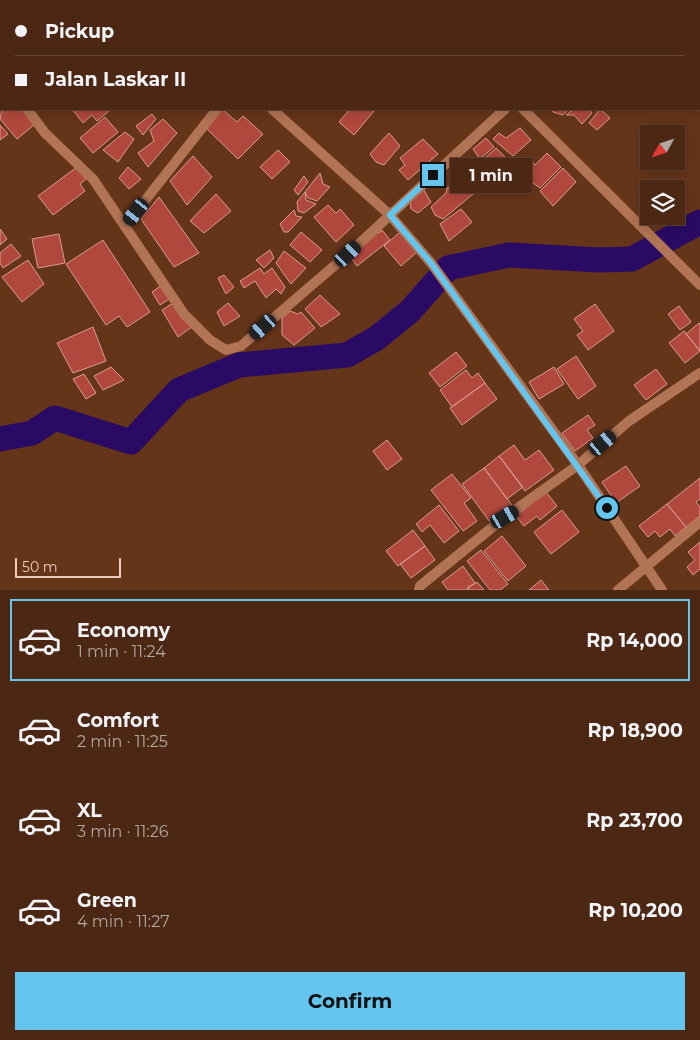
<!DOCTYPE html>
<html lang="en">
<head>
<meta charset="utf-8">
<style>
	body { margin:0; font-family:Montserrat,sans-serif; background:#53301d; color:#f1f3f6; height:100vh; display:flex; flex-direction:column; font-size:19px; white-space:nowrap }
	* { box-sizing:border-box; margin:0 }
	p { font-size:16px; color:#b2a6a0 }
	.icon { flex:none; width:28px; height:28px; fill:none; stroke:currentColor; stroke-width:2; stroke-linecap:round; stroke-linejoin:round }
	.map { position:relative; height:590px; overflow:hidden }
	.sheet { display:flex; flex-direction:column; background:#4c2814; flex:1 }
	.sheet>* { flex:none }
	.guide { position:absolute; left:0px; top:0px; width:700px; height:110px; box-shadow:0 2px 12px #0003,0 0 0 1px #634434; display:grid; align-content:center; height:110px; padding:0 15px; background:#4c2814 }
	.needle { width:32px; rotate:230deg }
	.buttons { position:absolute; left:640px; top:125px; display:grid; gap:10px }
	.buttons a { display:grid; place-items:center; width:45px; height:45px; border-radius:0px; background:#4c2814; box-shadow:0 2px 12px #0003,0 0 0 1px #634434; font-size:25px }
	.scale { position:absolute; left:15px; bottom:12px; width:106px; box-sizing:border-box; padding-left:5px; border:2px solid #eaccbd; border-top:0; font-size:14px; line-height:18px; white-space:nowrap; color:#eaccbd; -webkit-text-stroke:4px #65351a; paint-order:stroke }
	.end { position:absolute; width:22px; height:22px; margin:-11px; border:6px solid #64c5ee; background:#111; box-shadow:0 0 0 2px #111 }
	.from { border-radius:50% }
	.bubble { position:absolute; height:35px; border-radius:0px; background:#4c2814; box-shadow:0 2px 12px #0003,0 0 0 1px #634434; font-size:16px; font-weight:700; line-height:35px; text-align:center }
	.car { position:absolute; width:15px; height:30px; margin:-15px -8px; border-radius:6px; box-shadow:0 0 4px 1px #0007; background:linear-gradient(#222 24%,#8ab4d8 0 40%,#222 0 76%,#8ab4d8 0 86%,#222 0) }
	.guide b { display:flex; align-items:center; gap:18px; height:48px; font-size:19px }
	.guide b+b { border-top:1px solid #634434 }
	.guide i { width:12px; height:12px; background:#f1f3f6 }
	ul { padding:9px 0 0; list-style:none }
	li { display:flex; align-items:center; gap:15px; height:82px; margin:0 10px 8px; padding:0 5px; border:2px solid transparent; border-radius:0px }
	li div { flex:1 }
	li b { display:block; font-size:19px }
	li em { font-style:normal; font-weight:700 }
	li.current { border-color:#64c5ee }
	li>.icon { width:45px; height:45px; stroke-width:1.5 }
	.primary-button { display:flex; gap:10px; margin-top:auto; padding:10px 15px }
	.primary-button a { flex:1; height:58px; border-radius:0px; background:#64c5ee; color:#111; font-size:20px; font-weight:700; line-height:58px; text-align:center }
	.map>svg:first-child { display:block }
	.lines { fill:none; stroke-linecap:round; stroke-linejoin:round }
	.river { stroke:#290b65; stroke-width:25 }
	.building { fill:#b0483d; stroke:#db9b92 }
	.minor { stroke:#b17454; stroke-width:10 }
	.route { stroke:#64c5ee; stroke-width:6 }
</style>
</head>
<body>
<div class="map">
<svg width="700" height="590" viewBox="0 0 700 590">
	<rect width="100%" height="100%" fill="#65351a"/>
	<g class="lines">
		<path class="river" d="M0 439 32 433 55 418 131 442 179 390 239 365 347 355 377 338 410 311 448 268 509 255 599 260 632 259 700 222"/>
	</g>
	<path class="building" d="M2 109H22L35 124 17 139 0 119Z
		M72 109H107L109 111 97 121 92 115 83 123Z
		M222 109 237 122 243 116 263 134 238 159 205 127Z
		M350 109H371L374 111 354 135 339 122Z
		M552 109H569L563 115 553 112Z
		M574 109H589L592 113 582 124 574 115H566Z
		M600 109 610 118 597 130 589 123Z
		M152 114 156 119 143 135 136 126Z
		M105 117 118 132 93 153 80 138Z
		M163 119 177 133 148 167 138 153 154 141 150 130Z
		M0 125 8 134 0 140Z
		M520 128 531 140 513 156 493 139 499 133 506 138Z
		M125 132 134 139 118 162 103 150Z
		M389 133 400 146 384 165 376 162 370 154Z
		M486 138 494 147 480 159 473 149Z
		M423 139 438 154 408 180 399 170 405 165 400 158Z
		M496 148 505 157 491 169 483 160Z
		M278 150 290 162 272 179 260 167Z
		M547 153 561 167 540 188 526 178 521 169 529 158 535 165Z
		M193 156 212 177 187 205 170 181Z
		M509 157 519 166 499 183 491 172Z
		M77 167 86 179 80 184 85 191 53 215 38 196Z
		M128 167 141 179 129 189 119 178Z
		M563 168 576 182 553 206 540 191Z
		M320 173 323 184 330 187 317 201 308 198 305 192Z
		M304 176 308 182 298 195 294 190Z
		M460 182 473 194 443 219 435 215 431 207 446 193 447 188Z
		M423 189 431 202 418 213 411 209 410 200Z
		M305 192 306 200 316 204 304 213 298 211 297 202Z
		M216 194 231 211 204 233 190 221Z
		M159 197 199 253 174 267 141 219Z
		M328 205 336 213 340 209 354 225 336 242 314 217Z
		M461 209 472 222 449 241 440 224Z
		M294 210 296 216 302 217 288 232H284L280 224Z
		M0 229 7 239 0 245Z
		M382 230 390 240 357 266 348 254 377 231 379 233Z
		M301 232 322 250 310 262 290 245Z
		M400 232 417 252 401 266 384 246Z
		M59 234 65 263 38 268 32 239Z
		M103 240 150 312 127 327 119 316 106 325 66 264Z
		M11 244 21 256 3 268 0 263V253Z
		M270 250 274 258 264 268 256 260Z
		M284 251 306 268 291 284 276 263Z
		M28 260 44 284 22 302 2 277Z
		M260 268 264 274 272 268 285 287 281 294 276 289 266 298 255 281 244 288 240 281Z
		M224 275 234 287 226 294 218 278Z
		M162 285 171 298 160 305 152 292Z
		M320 295 340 314 321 327 305 309Z
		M173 303 193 326 178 337 162 310Z
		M228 303 240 316 224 326 217 312Z
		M595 304 614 331 588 350 577 335 583 331 574 319Z
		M679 306 691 322 680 330 668 314Z
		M290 311 298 314 301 312 315 328 294 345 282 335V318Z
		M699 323 700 324V351L686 334Z
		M93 327 106 361 73 373 57 343Z
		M684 331 700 351 685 363 669 343Z
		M456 352 467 366 440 387 429 373Z
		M576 356 596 386 578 399 557 369Z
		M111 367 124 380 103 390 94 376Z
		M554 367 564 384 539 399 529 382Z
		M656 369 667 384 646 400 634 385Z
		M466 370 472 378 478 373 485 383 452 407 440 390Z
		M84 374 96 393 86 399 73 379Z
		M485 383 497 399 462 425 450 408Z
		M588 415 595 425 587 430 593 438 575 451 562 433Z
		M387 440 402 459 387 470 373 451Z
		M514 445 525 460 539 450 554 470 525 491 499 456Z
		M499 456 523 487 507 499 484 468Z
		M626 466 640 486 616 503 602 482Z
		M484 468 512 505 490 522 462 484Z
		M452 474 471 498 464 503 477 521 463 531 431 490Z
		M700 478V499L696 502 700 507V516L686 527 667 504Z
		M546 492 557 506 540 520 537 516 524 526 516 516Z
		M667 504 686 527 675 536 670 529 660 537 655 531 648 537 639 526Z
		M439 505 459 531 444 543 430 525 422 532 416 524Z
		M562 510 579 532 551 554 534 532Z
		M413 530 425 546 398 566 386 551Z
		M502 536 526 566 508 581 484 551Z
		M700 542V569L693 575 687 567 695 560 688 552Z
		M425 546 435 560 411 578 400 564Z
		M481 550 508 584 500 590H490L467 561Z
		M463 566 475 583 467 588 469 590H448L442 582Z
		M541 580 549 590H529Z
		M477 582 484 590H469L468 588Z"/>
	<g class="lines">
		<path class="minor" d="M157 0 158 1
			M401 0 403 1
			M631 0 633 1
			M56 1 57 0
			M314 1 315 0
			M594 1 595 0
			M699 62 700 63
			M0 70 1 72
			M27 109 45 133 93 179 184 314 210 340 226 350 241 346 348 254 505 109
			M272 109 390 215 431 263 578 465 662 590
			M523 109 700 285
			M125 226 217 109
			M419 590 420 586 505 517 578 465 629 421 700 373
			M618 590 700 522"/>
	</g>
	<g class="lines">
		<path class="route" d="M433 175 390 215 431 263 607 508"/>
	</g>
</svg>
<div class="buttons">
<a><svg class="needle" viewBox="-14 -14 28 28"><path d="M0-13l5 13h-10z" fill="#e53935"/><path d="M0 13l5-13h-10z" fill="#b2a6a0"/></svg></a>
<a><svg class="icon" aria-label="layers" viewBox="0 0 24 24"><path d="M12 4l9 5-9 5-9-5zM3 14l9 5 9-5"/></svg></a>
</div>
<div class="scale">50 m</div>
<i class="end from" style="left:607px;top:508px"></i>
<i class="end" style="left:433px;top:175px"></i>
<div class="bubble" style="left:450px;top:158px;width:82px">1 min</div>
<i class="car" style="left:136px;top:212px;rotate:218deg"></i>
<i class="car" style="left:348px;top:254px;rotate:47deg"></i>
<i class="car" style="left:263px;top:327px;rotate:229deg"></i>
<i class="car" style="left:603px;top:443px;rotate:50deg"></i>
<i class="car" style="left:505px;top:517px;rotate:60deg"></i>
<div class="guide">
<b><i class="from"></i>Pickup</b>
<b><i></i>Jalan Laskar II</b>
</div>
</div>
<section class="sheet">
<ul>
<li class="current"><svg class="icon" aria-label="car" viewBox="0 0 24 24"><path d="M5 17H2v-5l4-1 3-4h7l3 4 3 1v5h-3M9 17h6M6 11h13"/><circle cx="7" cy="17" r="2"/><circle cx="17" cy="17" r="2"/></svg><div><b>Economy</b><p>1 min · 11:24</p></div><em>Rp 14,000</em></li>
<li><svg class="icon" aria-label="car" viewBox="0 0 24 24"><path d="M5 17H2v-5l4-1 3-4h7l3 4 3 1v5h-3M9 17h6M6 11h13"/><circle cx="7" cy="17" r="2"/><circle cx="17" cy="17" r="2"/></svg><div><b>Comfort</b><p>2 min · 11:25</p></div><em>Rp 18,900</em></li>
<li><svg class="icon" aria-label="car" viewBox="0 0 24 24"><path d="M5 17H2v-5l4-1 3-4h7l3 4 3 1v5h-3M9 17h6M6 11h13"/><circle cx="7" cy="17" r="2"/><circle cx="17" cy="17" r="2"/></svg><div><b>XL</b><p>3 min · 11:26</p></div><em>Rp 23,700</em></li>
<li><svg class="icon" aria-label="car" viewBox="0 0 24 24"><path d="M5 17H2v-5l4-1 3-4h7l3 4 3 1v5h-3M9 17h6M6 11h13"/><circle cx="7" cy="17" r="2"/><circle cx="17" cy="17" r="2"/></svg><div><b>Green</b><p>4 min · 11:27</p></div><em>Rp 10,200</em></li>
</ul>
<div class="primary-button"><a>Confirm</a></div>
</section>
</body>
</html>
